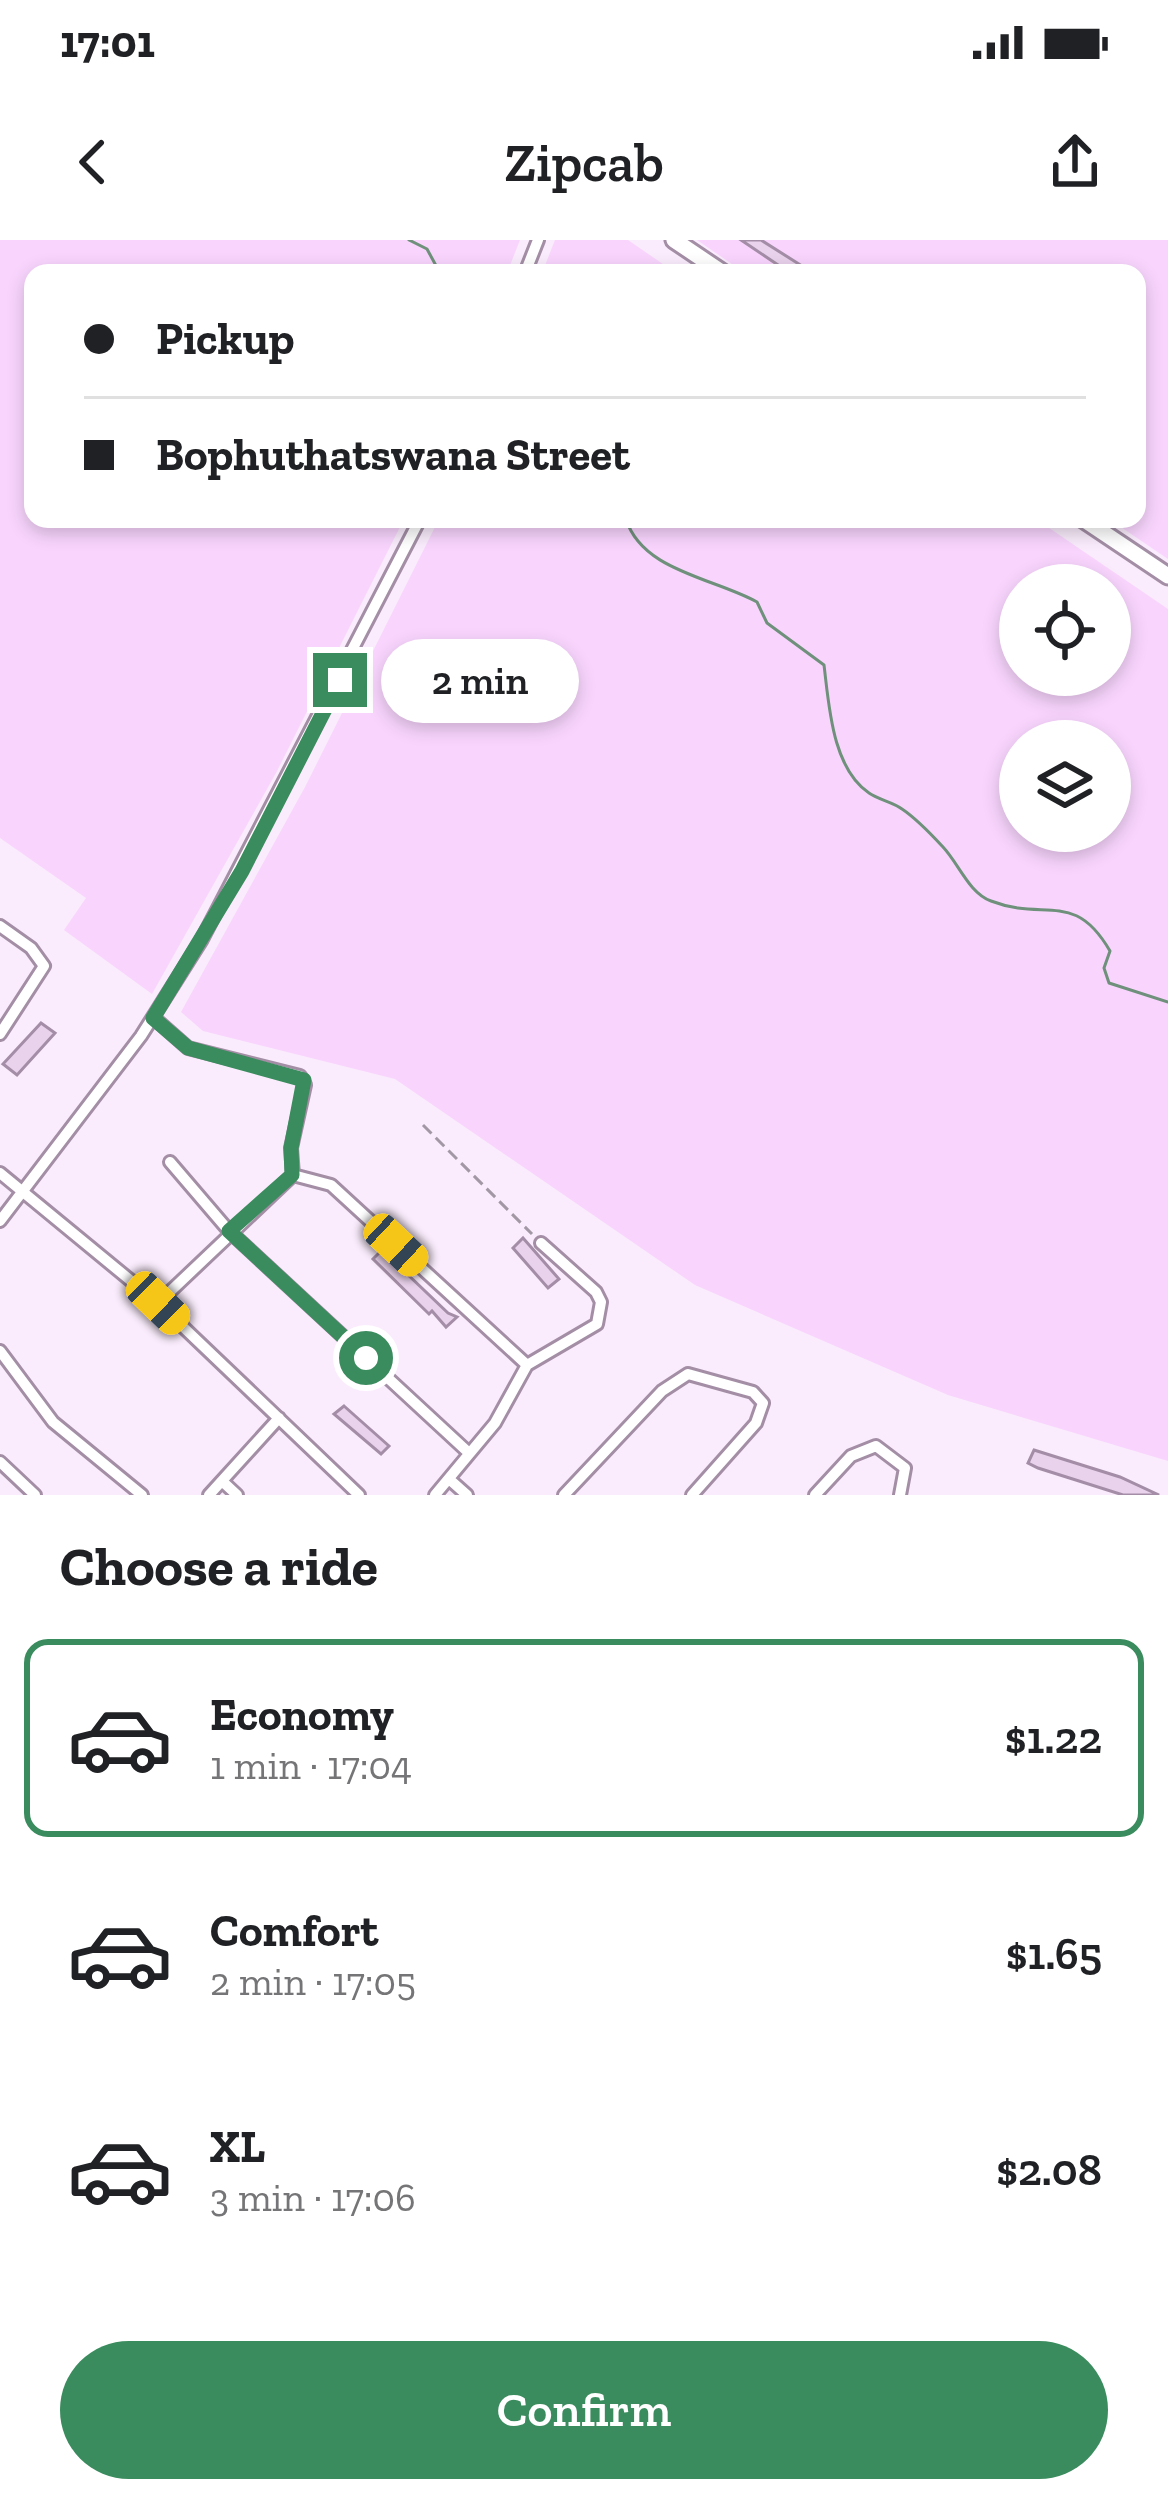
<!DOCTYPE html>
<html lang="en">
<head>
<meta charset="utf-8">
<style>
	body { margin:0; font-family:"Zilla Slab",serif; background:#f6f6f6; color:#202124; height:100vh; display:flex; flex-direction:column; font-size:45px; white-space:nowrap }
	* { box-sizing:border-box; margin:0 }
	p { font-size:39px; color:#757577 }
	.icon { flex:none; width:66px; height:66px; fill:none; stroke:currentColor; stroke-width:2; stroke-linecap:round; stroke-linejoin:round }
	.map { position:relative; height:1255px; overflow:hidden }
	.sheet { display:flex; flex-direction:column; background:#fff; flex:1 }
	.sheet>* { flex:none }
	.top-card { position:absolute; left:24px; top:24px; width:1122px; height:264px; border-radius:24px; box-shadow:0 6px 18px #0003; display:grid; align-content:center; height:264px; padding:0 60px; background:#fff }
	.tools { position:absolute; left:999px; top:324px; display:grid; gap:24px }
	.tools a { display:grid; place-items:center; width:132px; height:132px; border-radius:50%; background:#fff; box-shadow:0 6px 18px #0003; font-size:60px }
	.end { position:absolute; width:54px; height:54px; margin:-27px; border:15px solid #3a8b5d; background:#fff; box-shadow:0 0 0 6px #fff }
	.from { border-radius:50% }
	.bubble { position:absolute; height:84px; border-radius:42px; background:#fff; box-shadow:0 6px 18px #0003; font-size:39px; font-weight:600; line-height:84px; text-align:center }
	.car { position:absolute; width:36px; height:72px; margin:-36px -18px; border-radius:15px; box-shadow:0 0 9px 3px #0007; background:linear-gradient(#f5c518 24%,#345 0 40%,#f5c518 0 76%,#345 0 86%,#f5c518 0) }
	.top-card b { display:flex; align-items:center; gap:42px; height:114px; font-size:45px }
	.top-card b+b { border-top:3px solid #e0e0e0 }
	.top-card i { width:30px; height:30px; background:#202124 }
	ul { padding:0; list-style:none }
	li { display:flex; align-items:center; gap:36px; height:198px; margin:0 24px 18px; padding:0 36px; border:6px solid transparent; border-radius:24px }
	li div { flex:1 }
	li b { display:block; font-size:45px }
	li em { font-style:normal; font-weight:600 }
	li.active { border-color:#3a8b5d }
	li>.icon { width:108px; height:108px; stroke-width:1.5 }
	h2 { padding:0 60px; font-size:54px; line-height:144px }
	.primary-button { display:flex; gap:24px; margin-top:auto; padding:24px 60px }
	.primary-button a { flex:1; height:138px; border-radius:72px; background:#3a8b5d; color:#fff; font-size:48px; font-weight:600; line-height:138px; text-align:center }
	.status { display:flex; justify-content:space-between; align-items:center; height:84px; padding:0 60px; background:#fff; direction:ltr }
	.status svg { height:33px; fill:currentColor }
	header { display:flex; justify-content:space-between; align-items:center; height:156px; padding:0 60px; background:#fff; font-size:54px; font-weight:600 }
	.map>svg:first-child { display:block }
	.grass { fill:#f9d5fe; fill-rule:evenodd }
	.lines { fill:none; stroke-linecap:round; stroke-linejoin:round }
	.stream { stroke:#6f907b; stroke-width:3 }
	.building { fill:#e9d2ec; stroke:#a48ea7; stroke-width:3 }
	.street-casing { stroke:#a38ea6; stroke-width:16 }
	.secondary-casing { stroke:#a38ea6; stroke-width:21 }
	.path { stroke:#a297a4; stroke-width:3; stroke-dasharray:12 6; stroke-linecap:butt }
	.street { stroke:#fff; stroke-width:10 }
	.secondary { stroke:#fff; stroke-width:15 }
	.route { stroke:#3a8b5d; stroke-width:15 }
</style>
</head>
<body>
<div class="status"><b>17:01</b><svg viewBox="0 0 49 12"><path d="M0 12V9h3v3zM5 12V6h3v6zM10 12V3h3v9zM15 12V0h3v12zM26 1h20v11H26zM47 4h2v5h-2z"/></svg></div>
<header><svg class="icon" aria-label="back" viewBox="0 0 24 24"><path d="M15 5l-7 7 7 7"/></svg>Zipcab<svg class="icon" aria-label="share" viewBox="0 0 24 24"><path d="M12 15V3M7 8l5-5 5 5M5 13v7h14v-7"/></svg></header>
<div class="map">
<svg width="1168" height="1255" viewBox="0 0 1168 1255">
	<rect width="100%" height="100%" fill="#faecfc"/>
	<path class="grass" d="M0 0H520L507 33H33V279H404L276 533 152 754 64 690 86 658 0 598Z
		M555 0H628L676 33H542Z
		M697 0H1168V319L1109 279H1137V33H745Z
		M439 279H1036L1168 369V1221L948 1155 695 1045 395 839 203 791 181 772 305 547ZM1110 345V435H1020V345ZM1110 501V591H1020V501Z"/>
	<g class="lines">
		<path class="stream" d="M409 0 427 9 440 33
			M626 279C642 331 714 338 757 362L767 383 824 425C829 465 832 528 869 553 879 560 893 562 902 569 917 579 931 594 943 607 959 624 969 653 991 661 1045 682 1074 649 1110 711L1104 728 1109 743 1168 762"/>
	</g>
	<path class="building" d="M741 0H761L813 33H790Z
		M41 783 55 793 17 835 3 824Z
		M523 998 559 1039 548 1048 513 1008Z
		M382 1010 448 1073 457 1077 446 1087 432 1071 429 1074 373 1019Z
		M344 1166 389 1206 381 1214 334 1174Z
		M1034 1210 1120 1237 1159 1255H1123L1038 1228 1028 1223Z"/>
	<g class="lines">
		<g class="street-casing">
			<path id="street" d="M525 33 538 0
				M0 686 31 708 44 726 0 794
				M153 777 188 808 300 836 305 845 291 908 293 935
				M170 922 229 991 469 1213
				M0 933 158 1063 359 1255
				M0 981 141 796 201 701 420 279
				M158 1063 293 935 331 945 527 1125
				M0 1111 53 1182 142 1255
				M0 1222 35 1255
				M449 1239 467 1255
				M222 1241 237 1255
				M209 1255 279 1178
				M435 1255 495 1183 527 1125 597 1084 601 1062 596 1052 541 1003
				M564 1255 662 1151 688 1134 753 1152 763 1163 756 1183 692 1255
				M815 1255 851 1216 876 1206 905 1228 900 1255"/>
		</g>
		<g class="secondary-casing">
			<path id="secondary" d="M674 0 723 33
				M1083 279 1168 336"/>
		</g>
		<path class="path" d="M423 885 532 994"/>
		<use href="#street" class="street"/>
		<use href="#secondary" class="secondary"/>
	</g>
	<g class="lines">
		<path class="route" d="M340 440 242 631 153 778 188 808 304 840 291 908 292 935 229 991 366 1118"/>
	</g>
</svg>
<div class="tools">
<a><svg class="icon" aria-label="locate" viewBox="0 0 24 24"><circle cx="12" cy="12" r="6"/><path d="M12 2v4M12 18v4M2 12h4M18 12h4"/></svg></a>
<a><svg class="icon" aria-label="layers" viewBox="0 0 24 24"><path d="M12 4l9 5-9 5-9-5zM3 14l9 5 9-5"/></svg></a>
</div>
<i class="end from" style="left:366px;top:1118px"></i>
<i class="end" style="left:340px;top:440px"></i>
<div class="bubble" style="left:381px;top:399px;width:198px">2 min</div>
<i class="car" style="left:396px;top:1005px;rotate:133deg"></i>
<i class="car" style="left:158px;top:1063px;rotate:134deg"></i>
<div class="top-card">
<b><i class="from"></i>Pickup</b>
<b><i></i>Bophuthatswana Street</b>
</div>
</div>
<section class="sheet">
<h2>Choose a ride</h2>
<ul>
<li class="active"><svg class="icon" aria-label="car" viewBox="0 0 24 24"><path d="M5 17H2v-5l4-1 3-4h7l3 4 3 1v5h-3M9 17h6M6 11h13"/><circle cx="7" cy="17" r="2"/><circle cx="17" cy="17" r="2"/></svg><div><b>Economy</b><p>1 min · 17:04</p></div><em>$1.22</em></li>
<li><svg class="icon" aria-label="car" viewBox="0 0 24 24"><path d="M5 17H2v-5l4-1 3-4h7l3 4 3 1v5h-3M9 17h6M6 11h13"/><circle cx="7" cy="17" r="2"/><circle cx="17" cy="17" r="2"/></svg><div><b>Comfort</b><p>2 min · 17:05</p></div><em>$1.65</em></li>
<li><svg class="icon" aria-label="car" viewBox="0 0 24 24"><path d="M5 17H2v-5l4-1 3-4h7l3 4 3 1v5h-3M9 17h6M6 11h13"/><circle cx="7" cy="17" r="2"/><circle cx="17" cy="17" r="2"/></svg><div><b>XL</b><p>3 min · 17:06</p></div><em>$2.08</em></li>
</ul>
<div class="primary-button"><a>Confirm</a></div>
</section>
</body>
</html>
